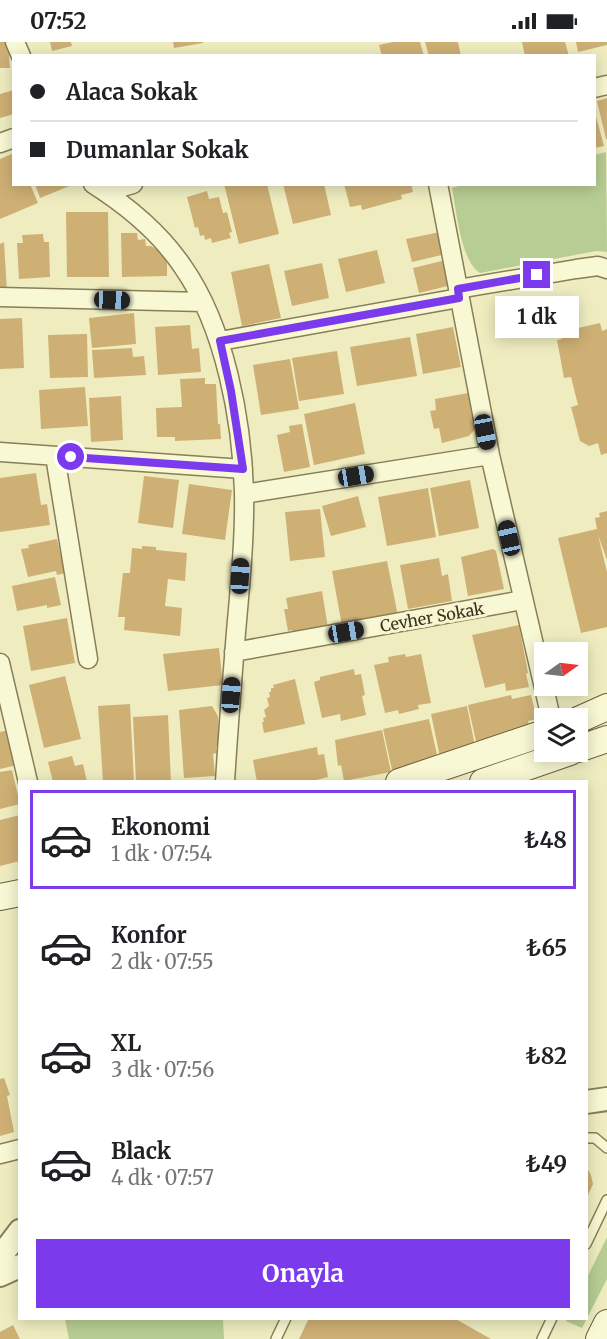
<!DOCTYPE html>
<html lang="tr">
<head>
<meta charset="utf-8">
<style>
	body { margin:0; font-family:Merriweather,serif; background:#f2f2f2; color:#202124; height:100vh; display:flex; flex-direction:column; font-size:22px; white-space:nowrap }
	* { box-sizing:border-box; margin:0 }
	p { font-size:20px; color:#757577 }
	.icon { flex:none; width:33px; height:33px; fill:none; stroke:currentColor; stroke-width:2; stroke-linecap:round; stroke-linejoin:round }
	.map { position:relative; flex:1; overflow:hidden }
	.drawer { position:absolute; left:18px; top:738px; width:570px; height:540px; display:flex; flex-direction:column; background:#fff; border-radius:0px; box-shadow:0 3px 15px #0003 }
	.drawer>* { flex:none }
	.guide { position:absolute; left:12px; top:12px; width:584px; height:132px; border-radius:0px; box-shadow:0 3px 15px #0003; display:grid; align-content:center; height:132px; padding:0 18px; background:#fff }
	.needle { width:39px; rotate:76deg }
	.buttons { position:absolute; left:534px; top:600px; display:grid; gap:12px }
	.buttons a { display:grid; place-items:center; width:54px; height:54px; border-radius:0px; background:#fff; box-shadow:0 3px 15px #0003; font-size:30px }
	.end { position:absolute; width:27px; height:27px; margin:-14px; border:8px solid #7c3aed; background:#fff; box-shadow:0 0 0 3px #fff }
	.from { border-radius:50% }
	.bubble { position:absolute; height:42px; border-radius:0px; background:#fff; box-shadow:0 3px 15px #0003; font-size:20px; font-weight:700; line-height:42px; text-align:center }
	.car { position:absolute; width:18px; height:36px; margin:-18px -9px; border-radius:8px; box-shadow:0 0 4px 2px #0007; background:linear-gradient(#222 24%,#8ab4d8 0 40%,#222 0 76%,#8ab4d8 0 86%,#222 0) }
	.guide b { display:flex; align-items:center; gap:21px; height:57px; font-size:22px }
	.guide b+b { border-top:2px solid #e0e0e0 }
	.guide i { width:15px; height:15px; background:#202124 }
	ul { padding:10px 0 0; list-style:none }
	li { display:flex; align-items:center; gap:18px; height:99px; margin:0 12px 9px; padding:0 6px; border:3px solid transparent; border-radius:0px }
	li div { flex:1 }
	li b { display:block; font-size:22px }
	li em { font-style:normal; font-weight:700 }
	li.current { border-color:#7c3aed }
	li>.icon { width:54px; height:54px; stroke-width:1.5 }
	.action { display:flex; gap:12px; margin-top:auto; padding:12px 18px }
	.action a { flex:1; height:69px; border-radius:0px; background:#7c3aed; color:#fff; font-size:24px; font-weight:700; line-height:69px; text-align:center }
	.status { display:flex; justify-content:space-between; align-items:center; height:42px; padding:0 30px; background:#fff; direction:ltr }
	.status svg { height:16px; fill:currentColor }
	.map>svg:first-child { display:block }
	.green { fill:#b8cd94 }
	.building { fill:#ceb075 }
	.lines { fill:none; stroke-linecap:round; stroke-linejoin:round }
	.service-casing { stroke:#887e58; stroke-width:12 }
	.minor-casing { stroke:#887e58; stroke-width:21 }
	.tertiary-casing { stroke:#887e58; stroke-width:26 }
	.secondary-casing { stroke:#6a5e3b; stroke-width:28 }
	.service { stroke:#f9f8d4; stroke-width:9 }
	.minor { stroke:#f9f8d4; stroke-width:18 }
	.tertiary { stroke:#f9f8d4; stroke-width:22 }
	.secondary { stroke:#f9f8d4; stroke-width:26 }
	.route { stroke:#7c3aed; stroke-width:8 }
	.labels { text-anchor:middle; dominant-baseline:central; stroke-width:6; stroke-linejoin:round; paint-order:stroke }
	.street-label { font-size:16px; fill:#38301d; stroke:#f6f5d0 }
</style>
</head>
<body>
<div class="status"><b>07:52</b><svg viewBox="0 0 49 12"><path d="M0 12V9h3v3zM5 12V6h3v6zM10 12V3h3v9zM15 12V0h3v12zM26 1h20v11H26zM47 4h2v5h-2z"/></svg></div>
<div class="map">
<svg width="607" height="1297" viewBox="0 0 607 1297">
	<rect width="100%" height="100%" fill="#efedc0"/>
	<path class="green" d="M606 110 607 210 596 209 480 231C461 220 456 167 452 146L466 142H594V113Z
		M607 1195V1237L582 1286 566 1279 567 1277 586 1276 587 1236Z
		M65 1277H223L224 1297H69Z"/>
	<path class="building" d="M0 0H8L10 26H0Z
		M50 0H71L72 4 52 9Z
		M173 0H203V1L174 6Z
		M393 0H420L424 14H382L379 3Z
		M425 0H458L461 14H429Z
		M522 0H565L569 14H525Z
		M576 0H607V3L578 10Z
		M14 48V72L0 76V52Z
		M607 56V97H606L597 59Z
		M594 67 604 104 594 106Z
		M14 111V142H30L38 161 0 177V117Z
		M35 142H72V143L40 156Z
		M224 142H267L279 192 239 202Z
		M283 142H324L331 173 293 182Z
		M344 142H411L413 150 401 153 402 157 362 168 361 163 350 165Z
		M207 149 209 157 219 155 223 171 227 170 232 190 229 191 231 196 212 201 211 196 205 198 204 193 200 194 198 185 195 186 187 155Z
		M66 170H108L109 235H67Z
		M445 189 450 211 412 220 406 197Z
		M121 191H137L138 198 145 197 146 204H151L164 212 167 218V234L122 235Z
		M43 192 44 200H49L50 235 19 237 17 201H23L22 193Z
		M4 200 7 249 0 250V202Z
		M377 208 385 241 346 250 338 217Z
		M450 217 456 242 419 251 413 226Z
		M322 221 329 256 292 264 284 229Z
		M269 222 281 276 242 284 231 230Z
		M134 271 136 302 92 306 89 276Z
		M22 276 24 326 0 327V277Z
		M600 281 602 289 607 287V411L601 413 598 401 589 404 580 399 571 365 578 363 571 335 564 336 557 298 562 297 560 293 575 290 574 287Z
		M190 283 192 307 199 306 201 330 158 333 155 285Z
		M453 285 461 325 423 332 416 292Z
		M87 292 88 335 50 336 48 293Z
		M410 295 417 334 357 344 350 305Z
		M132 306 133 315 144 314 146 333 94 336 92 308Z
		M337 309 344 352 299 359 292 316Z
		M290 317 299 367 261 373 253 323Z
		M205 336V342H216L218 382H220L221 397 175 399V395H157L156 366 182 365 180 337Z
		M85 345 88 384 41 387 39 348Z
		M468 351 475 387 469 394 442 401 439 386 434 387 430 369 436 368 435 357Z
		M121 354 123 398 91 400 89 356Z
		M355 361 365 412 314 423 304 372Z
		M302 382 310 425 284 430 277 393 290 390 289 384Z
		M36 431 41 463 47 462 50 483 0 490V436Z
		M144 434 179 438 173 486 138 481Z
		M470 438 479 486 439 494 430 446Z
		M189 442 232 448 225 498 182 492Z
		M428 446 436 495 387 504 378 455Z
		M358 454 366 485 331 494 322 464Z
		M320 467 325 515 290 519 285 470Z
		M607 469V518L598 493 607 530V585L581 591 558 496 597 487 595 476 600 475 599 471Z
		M57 497 65 531 57 533 56 529 28 535 21 507 29 506 28 503Z
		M142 504 156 505V508L187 511 185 539 168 537 165 564 182 566 180 594 124 588 125 575H118L123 531H130L132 506 142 507Z
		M493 507 496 509 504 547 468 554 461 515Z
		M439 516 442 534 448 532 452 559 408 567 400 523Z
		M387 519 398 574 342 584 332 529Z
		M55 535 61 563 47 566V563L17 569 12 544Z
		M322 549 328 586 293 592 292 588 288 589 284 567H288L286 556Z
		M67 576 75 621 31 629 23 584Z
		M519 583 528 631 526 632 529 645 506 649 505 641 485 646 472 593Z
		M219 606 223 643 168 649 163 612Z
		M405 612 406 615 421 612 431 661 418 663 419 667 399 672 398 668 385 671 374 623 389 620 388 615Z
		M354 627 355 633 361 632 365 653 362 654 366 673 341 679 340 672 322 676 314 640 320 638V635Z
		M65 634 81 697 44 706 29 643Z
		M295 637 305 682 264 691 262 680H264L263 676 266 675 264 668 269 664 267 656 270 655 269 650H271V646H274L273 643Z
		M511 653 512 657 531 653 537 677 528 679 531 691 477 704 468 663Z
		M130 662 134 740H103L98 664Z
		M212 664 218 674 220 705H216L217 711 213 712 215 734 184 736 179 668Z
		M467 664 475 704 440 715 431 672Z
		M168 673 171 740H136L133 675Z
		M429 677 438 717 392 728 383 687Z
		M9 688 17 723 0 727V690Z
		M382 688 391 730 344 739 341 723 338 724 335 698Z
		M317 705 318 713 324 712 328 735 308 740H257L253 718Z
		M72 714 75 724 83 722 87 740H53L48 720Z
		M12 728 20 762 0 767V730Z
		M20 773V819L0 824V778Z
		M4 1036 10 1053 7 1054 14 1090 0 1094V1037Z
		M586 1124 591 1133 593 1142 586 1158Z
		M309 1276H454L491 1297H299Z
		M13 1283 20 1297H0V1290Z"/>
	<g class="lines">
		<g class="service-casing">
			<path id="service" d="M586 1096H595L607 1106
				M586 1202 607 1158
				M276 1297 286 1276
				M542 1297 552 1276"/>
		</g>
		<g class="minor-casing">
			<path id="minor" d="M15 0 21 14
				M594 46 607 43
				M0 101 14 96
				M93 142C126 163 161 192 183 225 225 285 242 378 244 450 245 496 240 544 236 590 232 640 228 690 225 740
				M438 142 490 413 551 676
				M105 150 133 142
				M458 247 576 227 598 224 607 227
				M0 255 202 260
				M220 299 459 256
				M0 410 243 427
				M55 414 88 617
				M244 452 490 413
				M234 610 523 558
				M0 621 28 740
				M0 1112 20 1107"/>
		</g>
		<g class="tertiary-casing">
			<path id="tertiary" d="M586 1060 607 1057
				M0 1215 20 1189
				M0 1233 20 1224"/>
		</g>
		<g class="secondary-casing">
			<path id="secondary" d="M578 678 607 665
				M578 707 607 697
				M399 740 544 691
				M483 740 570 710
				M0 855 20 851
				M599 1297 607 1281"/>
		</g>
		<use href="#service" class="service"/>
		<use href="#minor" class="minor"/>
		<use href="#tertiary" class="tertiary"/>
		<use href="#secondary" class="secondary"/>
	</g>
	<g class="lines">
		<path class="route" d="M71 415 243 427 231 349 220 299 459 256 458 247 537 233"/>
	</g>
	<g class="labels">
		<g class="street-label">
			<text transform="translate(432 575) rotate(-10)">Cevher Sokak</text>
		</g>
	</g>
</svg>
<div class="buttons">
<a><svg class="needle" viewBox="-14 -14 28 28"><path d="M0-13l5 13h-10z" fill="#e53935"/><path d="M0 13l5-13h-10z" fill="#757577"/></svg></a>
<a><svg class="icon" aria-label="layers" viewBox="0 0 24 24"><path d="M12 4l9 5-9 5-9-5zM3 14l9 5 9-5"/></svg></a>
</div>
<i class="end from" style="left:71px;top:415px"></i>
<i class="end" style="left:537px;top:233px"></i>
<div class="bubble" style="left:495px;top:254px;width:84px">1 dk</div>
<i class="car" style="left:112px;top:258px;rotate:92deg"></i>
<i class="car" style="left:485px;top:390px;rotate:169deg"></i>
<i class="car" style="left:356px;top:434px;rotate:81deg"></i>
<i class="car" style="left:509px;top:496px;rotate:347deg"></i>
<i class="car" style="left:240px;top:534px;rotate:3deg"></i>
<i class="car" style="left:346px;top:590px;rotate:80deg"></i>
<i class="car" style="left:231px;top:653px;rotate:4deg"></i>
<div class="guide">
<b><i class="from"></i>Alaca Sokak</b>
<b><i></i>Dumanlar Sokak</b>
</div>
<section class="drawer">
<ul>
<li class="current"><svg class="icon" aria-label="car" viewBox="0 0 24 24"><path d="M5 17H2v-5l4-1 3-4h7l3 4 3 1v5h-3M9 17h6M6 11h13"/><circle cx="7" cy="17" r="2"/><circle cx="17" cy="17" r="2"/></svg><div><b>Ekonomi</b><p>1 dk · 07:54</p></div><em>₺48</em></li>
<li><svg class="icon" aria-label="car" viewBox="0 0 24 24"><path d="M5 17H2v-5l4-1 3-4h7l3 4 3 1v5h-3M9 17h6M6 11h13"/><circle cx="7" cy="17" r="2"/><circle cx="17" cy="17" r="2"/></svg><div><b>Konfor</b><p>2 dk · 07:55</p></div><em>₺65</em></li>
<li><svg class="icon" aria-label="car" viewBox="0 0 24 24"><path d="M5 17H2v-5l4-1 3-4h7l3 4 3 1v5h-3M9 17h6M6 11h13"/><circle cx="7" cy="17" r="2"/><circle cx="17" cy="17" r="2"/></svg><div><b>XL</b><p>3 dk · 07:56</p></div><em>₺82</em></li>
<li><svg class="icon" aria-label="car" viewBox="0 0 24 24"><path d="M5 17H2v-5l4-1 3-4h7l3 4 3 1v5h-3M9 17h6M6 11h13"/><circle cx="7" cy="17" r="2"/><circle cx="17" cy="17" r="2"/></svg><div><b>Black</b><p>4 dk · 07:57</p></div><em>₺49</em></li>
</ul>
<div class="action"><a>Onayla</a></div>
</section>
</div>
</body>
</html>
